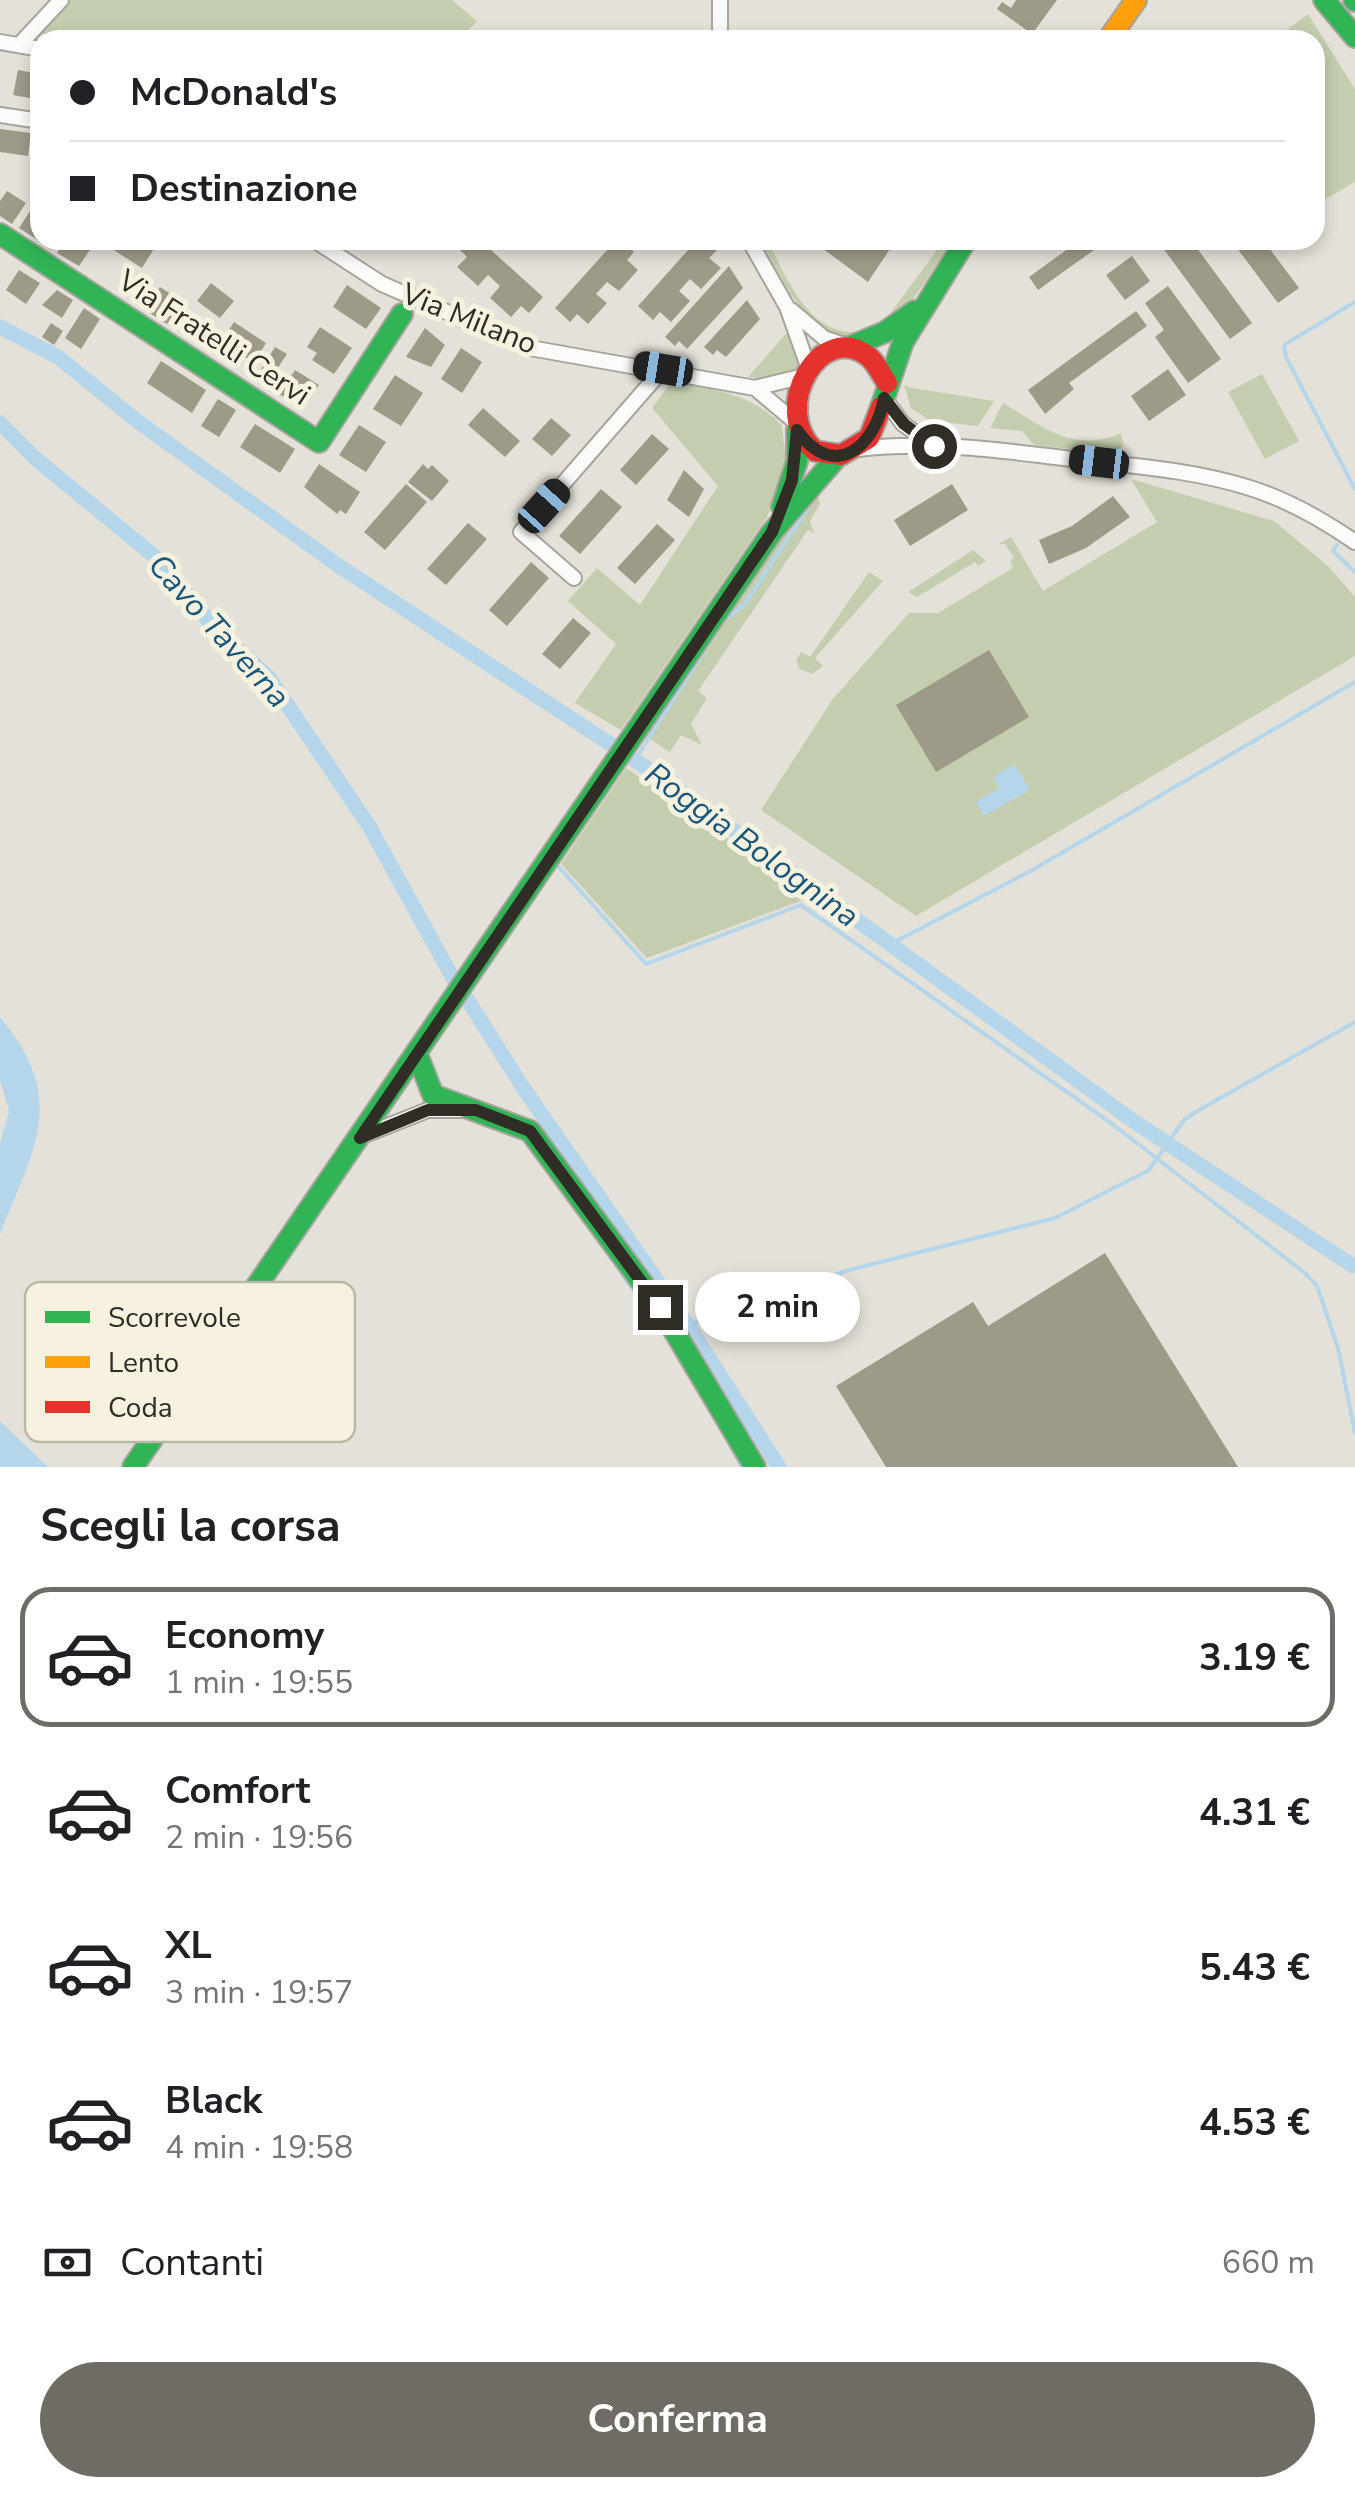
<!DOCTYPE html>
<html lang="it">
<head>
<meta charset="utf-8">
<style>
	body { margin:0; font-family:"Nunito Sans",sans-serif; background:#f6f6f6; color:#202124; height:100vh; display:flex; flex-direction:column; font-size:38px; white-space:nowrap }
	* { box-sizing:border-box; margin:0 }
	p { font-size:32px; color:#757577 }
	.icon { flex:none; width:55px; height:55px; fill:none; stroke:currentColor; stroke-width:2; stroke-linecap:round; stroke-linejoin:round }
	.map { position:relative; height:1467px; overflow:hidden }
	.side { display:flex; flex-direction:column; background:#fff; flex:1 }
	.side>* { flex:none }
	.banner { position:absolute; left:30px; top:30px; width:1295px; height:220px; border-radius:30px; box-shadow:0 5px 15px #0003; display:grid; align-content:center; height:220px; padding:0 40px; background:#fff }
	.end { position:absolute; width:45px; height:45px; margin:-22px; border:12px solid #2f2d26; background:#fff; box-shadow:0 0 0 5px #fff }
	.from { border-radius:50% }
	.bubble { position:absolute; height:70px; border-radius:35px; background:#fff; box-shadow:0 5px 15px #0003; font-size:32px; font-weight:700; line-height:70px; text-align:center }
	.car { position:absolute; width:30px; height:60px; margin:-30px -15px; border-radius:12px; box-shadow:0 0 8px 2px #0007; background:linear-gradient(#222 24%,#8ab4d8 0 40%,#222 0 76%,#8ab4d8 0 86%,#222 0) }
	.banner b { display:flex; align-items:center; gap:35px; height:95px; font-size:38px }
	.banner b+b { border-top:2px solid #e0e0e0 }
	.banner i { width:25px; height:25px; background:#202124 }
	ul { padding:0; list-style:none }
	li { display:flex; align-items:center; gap:30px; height:140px; margin:0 20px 15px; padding:0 20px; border:5px solid transparent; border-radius:30px }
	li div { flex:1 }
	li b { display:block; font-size:38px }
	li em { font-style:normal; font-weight:700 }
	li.selected { border-color:#6e6c64 }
	li>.icon { width:90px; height:90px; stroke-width:1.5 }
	h2 { padding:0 40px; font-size:45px; line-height:120px }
	.pay { display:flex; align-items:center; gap:25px; height:110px; padding:0 40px; font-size:38px }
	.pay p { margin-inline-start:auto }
	.primary-button { display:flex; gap:20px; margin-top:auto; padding:20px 40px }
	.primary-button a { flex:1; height:115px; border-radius:60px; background:#6e6c64; color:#fff; font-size:40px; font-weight:700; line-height:115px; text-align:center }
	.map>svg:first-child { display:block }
	.green { fill:#c4ceaf }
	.water { fill:#b5d5eb }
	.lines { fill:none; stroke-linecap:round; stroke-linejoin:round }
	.stream { stroke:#b5d5eb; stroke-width:4 }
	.canal { stroke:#b5d5eb; stroke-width:15 }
	.building { fill:#9e9a88 }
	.street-casing { stroke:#a6a49d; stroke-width:18 }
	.fast-casing { stroke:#a6a49d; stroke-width:24 }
	.slow-casing { stroke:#a6a49d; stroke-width:24 }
	.jam-casing { stroke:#a6a49d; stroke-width:24 }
	.street { stroke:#fbfbf9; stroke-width:14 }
	.fast { stroke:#30b455; stroke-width:20 }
	.slow { stroke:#ff9f0a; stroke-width:20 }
	.jam { stroke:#e5322d; stroke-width:20 }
	.route { stroke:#2f2d26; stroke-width:12 }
	.labels { text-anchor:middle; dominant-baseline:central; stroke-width:10; stroke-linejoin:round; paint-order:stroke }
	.street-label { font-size:30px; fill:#2f2d26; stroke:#f7f2df }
	.water-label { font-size:32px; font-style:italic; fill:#18567c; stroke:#f7f2df }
	.key { fill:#f7f2df; stroke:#bbb7a8; stroke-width:2.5 }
	.key-label { font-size:28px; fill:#2f2d26 }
</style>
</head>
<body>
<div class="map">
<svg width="1355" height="1467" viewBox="0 0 1355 1467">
	<rect width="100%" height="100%" fill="#e4e2d8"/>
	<path class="green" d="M67 0H452L477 21 460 40H61L40 33Z
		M1308 14 1355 89V182L1320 202 1315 194V40H1273Z
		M760 240H768C790 288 819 354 882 325L944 240H952C937 263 922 290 903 310 834 385 789 297 760 240Z
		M792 327 802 354 797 370 766 380 748 377Z
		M1262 374 1299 441 1265 459 1228 392Z
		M671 382C710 388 754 394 782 426L786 461 790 462 767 517 621 730 575 703 616 644 568 601 597 568 640 605 718 486 652 408Z
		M904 385 912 388 994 401 978 426 931 421 911 408Z
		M1003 403C1043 427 1074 454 1121 433L1124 446 1110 453 1034 445 1022 431 990 428Z
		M1131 479 1274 521 1329 567 1355 597V656L916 916 761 810 832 700 909 613H938L1013 568 1010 561 1014 558 1005 544H999L1011 537 1043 591 1157 522Z
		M815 488 820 504 810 521 814 533 808 530 698 691 707 698 691 724 702 745 681 735 670 752 641 733 717 620 770 556 781 529Z
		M973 550 986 561 978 566 975 562 917 597 908 592Z
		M869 572 883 581 815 658 823 666 812 674 800 669 796 661 801 652 810 657Z
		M626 768 811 897 647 958 561 864Z"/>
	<path class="water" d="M1014 764 1030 790 984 816 976 802 999 788 993 777Z
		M0 1017C69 1099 34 1149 0 1234V1143L9 1111 0 1080Z
		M0 1421 48 1467H0Z"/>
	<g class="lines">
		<path class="stream" d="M1355 302 1284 345 1286 357 1355 489
			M1337 545 1333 551 1355 572
			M723 621 744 605 809 506
			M635 760 718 629
			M558 866 646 964 801 905 1111 1123 1305 1273 1317 1286 1338 1348 1355 1433
			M889 945 1034 869 1355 682
			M593 1232 665 1335
			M679 1328 849 1270 1055 1218 1149 1170 1184 1120 1199 1110 1355 1022
			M716 1420 742 1467"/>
		<path class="canal" d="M0 327 58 357 137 421 339 566 659 776 1132 1120 1353 1266
			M0 423 36 459 165 565 210 623 270 679 369 826 454 980
			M464 994 522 1086 681 1315
			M684 1319 779 1467"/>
	</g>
	<path class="building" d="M1016 0H1057L1032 34 997 9 1002 2 1011 8Z
		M18 70 40 74V100L13 95Z
		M0 129 31 133 28 156 0 152Z
		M7 191 26 203 12 224 0 216V201Z
		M40 196V236L38 240 19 228Z
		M66 240 94 244 79 266 57 253Z
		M118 240H145L155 247 142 268 112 249Z
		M468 240H480L543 297 529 313 521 306 511 317 490 298 500 286 488 275 478 286 457 267 467 257 459 249Z
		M616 240 634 252 627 260 638 270 619 291 607 282 596 294 607 303 588 324 577 314 570 322 555 308Z
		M697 240H706L717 250 709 258 721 268 701 289 690 279 679 291 690 301 671 322 660 312 653 320 638 306Z
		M811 240H896L868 282Z
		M1080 240H1108L1038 290 1029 277Z
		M1157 240H1191L1252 323 1230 339Z
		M1231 240H1263L1299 288 1278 303Z
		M1132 256 1150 281 1125 300 1106 275Z
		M729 266 743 288 687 349 679 341 675 346 665 337Z
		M19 270 40 283 26 304 6 290Z
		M211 283 234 301 220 318 197 301Z
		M347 285 381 308 366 329 333 307Z
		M1168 286 1221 359 1188 383 1155 337 1164 330 1145 303Z
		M160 287 182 301 167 324 145 310Z
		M57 290 73 300 62 318 42 305Z
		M747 300 760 319 726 357 717 350 713 355 704 347Z
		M84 308 100 319 81 349 65 338Z
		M1136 311 1147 326 1069 383 1074 389 1045 414 1028 390Z
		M234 322 266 343 254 363 221 342Z
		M51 323 63 331 54 345 42 337Z
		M320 327 352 348 334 374 312 360 317 353 307 347Z
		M425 328 445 345 431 367 406 357Z
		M275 347 287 354 271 378 260 371Z
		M461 348 482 362 462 393 441 379Z
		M161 361 206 390 192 413 147 383Z
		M1168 369 1186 395 1149 421 1131 396Z
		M295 370 319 385 303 409 279 394Z
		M395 375 423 393 401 426 373 409Z
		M218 399 236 410 219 437 201 426Z
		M483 408 520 441 505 457 468 425Z
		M551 418 571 435 552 456 532 439Z
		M255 424 295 449 280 473 240 447Z
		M359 425 386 442 366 472 339 455Z
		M652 434 669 449 636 485 620 470Z
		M319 464 360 492 346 514 340 510 337 514 304 487Z
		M423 464 428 469 432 465 449 481 432 501 408 482Z
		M684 470 704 489 689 517 667 500Z
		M406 484 427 502 385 550 364 532Z
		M952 484 968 510 910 546 894 520Z
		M601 489 622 507 580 554 559 536Z
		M1113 496 1130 517 1086 548 1049 564 1039 540 1072 526Z
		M468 523 487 539 446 585 427 569Z
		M657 524 675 540 635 584 617 568Z
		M531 562 549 578 507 626 489 610Z
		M573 618 591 633 560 669 542 654Z
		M989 650 1029 717 936 772 896 705Z
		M1105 1253 1238 1467H886L836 1386 973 1302 988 1326Z"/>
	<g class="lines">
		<g class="street-casing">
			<path id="street" d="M720 0V40
				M0 42 40 49
				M20 44 61 0
				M0 115 40 121
				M314 240 382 284 530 348 755 388 804 376
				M749 240 787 307 809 369
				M791 310 824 338 847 346
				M755 388 794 421
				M884 398 903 424 933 445
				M858 449C932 440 1006 451 1080 460 1136 466 1199 471 1253 489 1290 501 1323 520 1355 542
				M574 578 521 532 663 369
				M360 1137 428 1110H464"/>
		</g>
		<g class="fast-casing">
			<path id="fast" d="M1324 0 1355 37
				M1354 0 1355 1
				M0 234 319 442 402 314
				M854 345 885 332 915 311
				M881 407 903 342 966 240
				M782 507 797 461V430
				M417 1054 433 1095 530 1131 660 1307 755 1467
				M133 1467 772 532 837 457"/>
		</g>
		<g class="slow-casing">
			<path id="slow" d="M1108 40 1136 0"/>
		</g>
		<g class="jam-casing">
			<path id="jam" d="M881 407 869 438 841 455 815 451C768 408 822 318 869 357 876 363 882 375 887 383"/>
		</g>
		<use href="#street" class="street"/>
		<use href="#fast" class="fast"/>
		<use href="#slow" class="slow"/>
		<use href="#jam" class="jam"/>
	</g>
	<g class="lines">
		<path class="route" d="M660 1307 530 1131 476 1110H428L360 1138 772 532 792 480 797 430C833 482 875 448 884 398L904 424 934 446"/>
	</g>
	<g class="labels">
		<g class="street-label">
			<text transform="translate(469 319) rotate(22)">Via Milano</text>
			<text transform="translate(214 338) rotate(33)">Via Fratelli Cervi</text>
		</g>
		<g class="water-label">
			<text transform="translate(219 631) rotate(48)">Cavo Taverna</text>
			<text transform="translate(752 845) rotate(36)">Roggia Bolognina</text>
		</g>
	</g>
	<rect x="25" y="1282" width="330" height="160" rx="15" class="key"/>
	<rect x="45" y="1311" width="45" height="12" fill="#30b455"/>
	<rect x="45" y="1356" width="45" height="12" fill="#ff9f0a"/>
	<rect x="45" y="1401" width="45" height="12" fill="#e5322d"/>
	<g class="key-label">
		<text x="108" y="1327">Scorrevole</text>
		<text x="108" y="1372">Lento</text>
		<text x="108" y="1417">Coda</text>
	</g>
</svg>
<i class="end from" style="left:934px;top:446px"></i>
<i class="end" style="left:660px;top:1307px"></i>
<div class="bubble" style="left:695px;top:1272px;width:165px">2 min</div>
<i class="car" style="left:663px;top:369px;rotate:279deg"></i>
<i class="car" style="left:1099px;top:462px;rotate:277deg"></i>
<i class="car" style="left:544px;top:506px;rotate:42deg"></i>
<div class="banner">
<b><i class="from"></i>McDonald's</b>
<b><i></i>Destinazione</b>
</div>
</div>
<section class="side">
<h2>Scegli la corsa</h2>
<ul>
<li class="selected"><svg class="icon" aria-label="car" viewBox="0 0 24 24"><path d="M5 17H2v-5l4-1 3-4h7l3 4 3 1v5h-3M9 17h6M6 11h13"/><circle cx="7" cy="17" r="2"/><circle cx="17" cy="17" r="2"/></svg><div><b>Economy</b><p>1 min · 19:55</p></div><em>3.19 €</em></li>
<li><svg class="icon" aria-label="car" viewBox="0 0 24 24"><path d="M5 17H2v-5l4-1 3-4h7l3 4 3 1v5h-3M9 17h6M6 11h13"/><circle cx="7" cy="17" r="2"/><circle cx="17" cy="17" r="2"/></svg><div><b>Comfort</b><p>2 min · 19:56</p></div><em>4.31 €</em></li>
<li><svg class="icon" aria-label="car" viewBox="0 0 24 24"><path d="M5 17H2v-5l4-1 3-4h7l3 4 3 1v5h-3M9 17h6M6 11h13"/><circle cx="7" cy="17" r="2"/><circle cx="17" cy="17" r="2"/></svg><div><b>XL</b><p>3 min · 19:57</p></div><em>5.43 €</em></li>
<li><svg class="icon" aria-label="car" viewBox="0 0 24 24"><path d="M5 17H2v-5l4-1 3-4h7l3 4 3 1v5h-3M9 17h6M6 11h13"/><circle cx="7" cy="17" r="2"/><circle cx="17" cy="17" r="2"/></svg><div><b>Black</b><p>4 min · 19:58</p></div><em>4.53 €</em></li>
</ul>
<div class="pay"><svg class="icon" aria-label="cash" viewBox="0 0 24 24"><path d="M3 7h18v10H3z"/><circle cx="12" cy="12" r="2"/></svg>Contanti<p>660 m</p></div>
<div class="primary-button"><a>Conferma</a></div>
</section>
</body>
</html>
